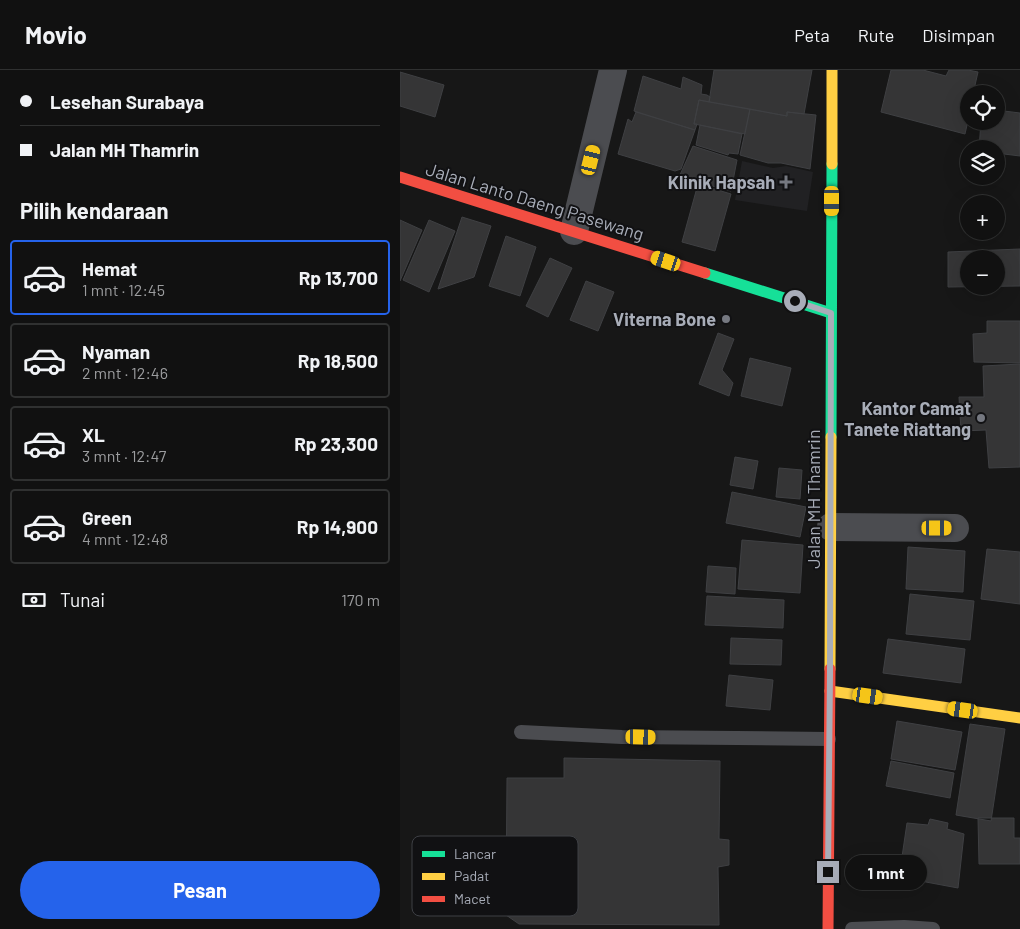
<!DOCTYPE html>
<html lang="id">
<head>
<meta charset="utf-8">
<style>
	body { margin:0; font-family:Barlow,sans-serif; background:#1a1a1a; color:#f1f3f6; height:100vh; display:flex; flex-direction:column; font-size:19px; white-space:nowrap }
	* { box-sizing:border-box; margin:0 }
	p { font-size:16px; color:#9c9d9f }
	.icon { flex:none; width:28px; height:28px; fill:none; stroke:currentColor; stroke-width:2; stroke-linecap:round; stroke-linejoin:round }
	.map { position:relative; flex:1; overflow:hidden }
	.sheet { display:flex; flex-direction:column; background:#111; width:400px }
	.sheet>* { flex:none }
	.banner { display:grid; align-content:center; height:110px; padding:0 20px; background:#111 }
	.fabs { position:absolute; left:560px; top:15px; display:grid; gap:10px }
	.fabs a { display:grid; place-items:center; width:45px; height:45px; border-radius:50%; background:#111; box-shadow:0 5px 20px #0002,0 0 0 1px #303131; font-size:25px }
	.end { position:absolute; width:22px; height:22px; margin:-11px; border:6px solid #a8adb8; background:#111; box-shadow:0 0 0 2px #111 }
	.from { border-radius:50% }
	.bubble { position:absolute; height:35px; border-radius:18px; background:#111; box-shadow:0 5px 20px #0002,0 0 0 1px #303131; font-size:16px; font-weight:700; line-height:35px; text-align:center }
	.car { position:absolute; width:15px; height:30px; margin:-15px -8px; border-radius:6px; box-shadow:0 0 4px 1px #0007; background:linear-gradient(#f5c518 24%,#345 0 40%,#f5c518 0 76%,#345 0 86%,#f5c518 0) }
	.banner b { display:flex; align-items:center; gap:18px; height:48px; font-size:19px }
	.banner b+b { border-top:1px solid #303131 }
	.banner i { width:12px; height:12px; background:#f1f3f6 }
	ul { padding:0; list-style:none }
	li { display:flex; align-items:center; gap:15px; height:75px; margin:0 10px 8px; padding:0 10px; border:2px solid #303131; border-radius:5px }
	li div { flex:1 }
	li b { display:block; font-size:19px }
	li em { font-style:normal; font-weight:700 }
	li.selected { border-color:#2563eb }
	li>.icon { width:45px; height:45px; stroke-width:1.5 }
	h2 { padding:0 20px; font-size:22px; line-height:60px }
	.pay { display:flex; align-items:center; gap:12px; height:55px; padding:0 20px; font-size:19px }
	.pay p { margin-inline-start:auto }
	.primary-button { display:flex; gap:10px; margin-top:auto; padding:10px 20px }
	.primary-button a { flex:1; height:58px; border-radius:30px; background:#2563eb; color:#fff; font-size:20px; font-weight:700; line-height:58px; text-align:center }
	header { display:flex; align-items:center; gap:30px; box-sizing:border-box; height:70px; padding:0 25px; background:#111; border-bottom:1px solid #303131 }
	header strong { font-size:24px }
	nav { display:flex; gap:28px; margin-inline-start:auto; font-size:18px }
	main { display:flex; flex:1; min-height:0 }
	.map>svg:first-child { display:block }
	.built { fill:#212123 }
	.building { fill:#353536; stroke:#3f4043; fill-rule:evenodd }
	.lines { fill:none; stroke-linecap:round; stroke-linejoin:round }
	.lane { stroke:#4b4c50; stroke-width:14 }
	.street { stroke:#4b4c50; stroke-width:28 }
	.fast { stroke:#16e098; stroke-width:11 }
	.slow { stroke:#ffcf43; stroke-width:11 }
	.jam { stroke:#f24e42; stroke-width:11 }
	.route { stroke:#a8adb8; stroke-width:6 }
	.poi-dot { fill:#757880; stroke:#111113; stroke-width:2 }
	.labels { text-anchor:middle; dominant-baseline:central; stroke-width:4; stroke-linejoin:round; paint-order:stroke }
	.poi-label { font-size:18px; font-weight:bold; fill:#a8adb8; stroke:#111113; text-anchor:end }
	.street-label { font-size:18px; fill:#a8adb8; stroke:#111113 }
	.key { fill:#111113; stroke:#3e4045; stroke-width:1 }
	.key-label { font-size:14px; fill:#a8adb8 }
</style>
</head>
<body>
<header>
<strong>Movio</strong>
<nav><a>Peta</a><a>Rute</a><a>Disimpan</a></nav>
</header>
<main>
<section class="sheet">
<div class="banner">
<b><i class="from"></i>Lesehan Surabaya</b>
<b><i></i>Jalan MH Thamrin</b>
</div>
<h2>Pilih kendaraan</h2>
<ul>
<li class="selected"><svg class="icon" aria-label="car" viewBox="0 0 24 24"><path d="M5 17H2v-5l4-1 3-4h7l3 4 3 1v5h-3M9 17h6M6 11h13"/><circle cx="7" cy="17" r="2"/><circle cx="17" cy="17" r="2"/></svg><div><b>Hemat</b><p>1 mnt · 12:45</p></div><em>Rp 13,700</em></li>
<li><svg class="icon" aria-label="car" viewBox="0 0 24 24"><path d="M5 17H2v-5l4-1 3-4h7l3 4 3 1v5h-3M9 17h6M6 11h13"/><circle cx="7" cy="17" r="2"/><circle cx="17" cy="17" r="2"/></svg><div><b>Nyaman</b><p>2 mnt · 12:46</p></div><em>Rp 18,500</em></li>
<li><svg class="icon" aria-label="car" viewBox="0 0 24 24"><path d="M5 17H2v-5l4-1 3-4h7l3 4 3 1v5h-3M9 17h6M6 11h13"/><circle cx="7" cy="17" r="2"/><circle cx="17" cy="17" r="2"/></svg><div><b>XL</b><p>3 mnt · 12:47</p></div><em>Rp 23,300</em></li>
<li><svg class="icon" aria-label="car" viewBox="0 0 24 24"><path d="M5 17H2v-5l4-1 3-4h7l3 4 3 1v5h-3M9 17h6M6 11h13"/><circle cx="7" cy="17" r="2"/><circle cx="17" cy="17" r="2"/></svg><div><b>Green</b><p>4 mnt · 12:48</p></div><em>Rp 14,900</em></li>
</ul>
<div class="pay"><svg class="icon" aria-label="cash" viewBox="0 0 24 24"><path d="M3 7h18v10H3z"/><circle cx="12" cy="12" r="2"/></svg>Tunai<p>170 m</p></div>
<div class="primary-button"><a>Pesan</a></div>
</section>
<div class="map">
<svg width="620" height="859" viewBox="0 0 620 859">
	<rect width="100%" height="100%" fill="#171717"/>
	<path class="built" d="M342 91 373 98 386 96 413 102 407 141 335 130Z"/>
	<path class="building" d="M314 0H412L404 44 387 42V46L309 32Z
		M491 0H523L546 6 549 0H568L578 2 573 24H569V46L565 64 481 42Z
		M0 2 44 15 35 47 0 36Z
		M243 6 281 19 283 7 302 15 301 24 307 25 310 27 309 32 299 30 294 54H297L295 60 234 41Z
		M299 30 350 39 345 64 294 54Z
		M350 39 387 46V42L416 45 410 99 381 93H368L340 85Z
		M596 40 620 43V86L596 83V79H579L581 51H596Z
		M236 42 295 60 281 99 275 101 218 84 228 49 232 52Z
		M300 55 342 64 338 84 329 83 328 85 296 75Z
		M293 76 337 90 331 121 279 107Z
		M298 114 331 124 315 181 282 172Z
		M62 147 91 156 74 207 38 219Z
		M0 150 22 160 0 211Z
		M29 150 55 161 29 222 3 210Z
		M106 166 136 177 120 226 89 216Z
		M620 179V216L548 217V182ZM569 189H596V216H569Z
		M150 188 172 198 148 247 126 236Z
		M186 211 214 222 198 261 170 250Z
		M587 251H620V293L574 292 573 264 587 263Z
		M318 263 334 269 322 300 333 313 329 326 299 314Z
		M350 288 391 298 382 336 341 326Z
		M620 294V397L589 398 586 360 561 361 559 327H584L583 296Z
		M335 387 358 391 353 419 330 415Z
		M379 398 402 400 400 429 376 427Z
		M332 422 406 437 400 467 326 453Z
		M342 470 403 475 400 523 338 519Z
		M508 477 565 481 563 522 506 519Z
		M587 479 620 482V534L581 529Z
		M308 496 336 498 335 524 306 522Z
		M510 524 574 531 570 570 506 564Z
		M307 526 384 530 383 558 305 555Z
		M331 568 382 570 381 595 330 594Z
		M488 569 565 579 561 613 483 603Z
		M329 605 373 610 370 640 326 636Z
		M497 651 562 662 555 700 491 689Z
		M570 654 605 659 591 751 556 745Z
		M164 688 320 691 319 769 329 770V795L318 797 319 855 119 854 106 845 107 708H164Z
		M491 691 554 703 550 728 486 716Z
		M578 748H614V768H620V794H579Z
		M530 749 548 753 547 759 564 764 558 818 499 807 507 753 528 755Z"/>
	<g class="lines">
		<path class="lane" d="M121 662 222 667 429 669
			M452 859 504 857 533 859"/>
		<path class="street" d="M174 161 213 0
			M431 457 555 458"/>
		<path class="fast" d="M305 203 431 243
			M431 367 432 94"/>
		<path class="slow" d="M432 94V0
			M430 599 431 367
			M430 621 620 648"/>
		<path class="jam" d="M0 107 305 203
			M428 859 430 599"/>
	</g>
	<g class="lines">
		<path class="route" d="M395 231 431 243 430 603 428 802"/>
	</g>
	<g class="poi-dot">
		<path d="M383.5 104.5h5v5h5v5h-5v5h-5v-5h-5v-5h5z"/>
		<circle cx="326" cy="249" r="5"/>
		<circle cx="581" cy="348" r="5"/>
	</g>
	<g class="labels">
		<g class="poi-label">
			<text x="375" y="112">Klinik Hapsah</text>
			<text x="316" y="249">Viterna Bone</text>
			<text x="571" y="338">Kantor Camat<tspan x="571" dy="21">Tanete Riattang</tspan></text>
		</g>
		<g class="street-label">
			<text transform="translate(135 131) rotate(17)">Jalan Lanto Daeng Pasewang</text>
			<text transform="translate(413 429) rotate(-90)">Jalan MH Thamrin</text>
		</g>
	</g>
	<rect x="12" y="766" width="166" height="80" rx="8" class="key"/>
	<rect x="22" y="781" width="23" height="6" fill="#16e098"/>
	<rect x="22" y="803" width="23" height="7" fill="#ffcf43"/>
	<rect x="22" y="826" width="23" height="6" fill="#f24e42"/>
	<g class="key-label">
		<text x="54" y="789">Lancar</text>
		<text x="54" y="811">Padat</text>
		<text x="54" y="834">Macet</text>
	</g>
</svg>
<div class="fabs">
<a><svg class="icon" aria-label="locate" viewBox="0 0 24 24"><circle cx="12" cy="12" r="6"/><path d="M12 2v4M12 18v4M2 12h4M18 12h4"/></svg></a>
<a><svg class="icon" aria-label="layers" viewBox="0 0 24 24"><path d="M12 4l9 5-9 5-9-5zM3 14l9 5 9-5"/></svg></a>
<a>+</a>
<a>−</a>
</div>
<i class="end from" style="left:395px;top:231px"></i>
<i class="end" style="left:428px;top:802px"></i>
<div class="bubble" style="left:445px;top:785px;width:82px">1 mnt</div>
<i class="car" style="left:191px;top:90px;rotate:14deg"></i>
<i class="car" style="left:432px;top:131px;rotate:180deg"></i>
<i class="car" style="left:266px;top:191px;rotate:288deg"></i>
<i class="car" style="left:537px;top:458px;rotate:90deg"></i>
<i class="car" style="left:468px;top:626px;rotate:98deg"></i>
<i class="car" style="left:563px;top:640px;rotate:278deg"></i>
<i class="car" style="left:241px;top:667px;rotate:91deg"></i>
</div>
</main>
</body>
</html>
